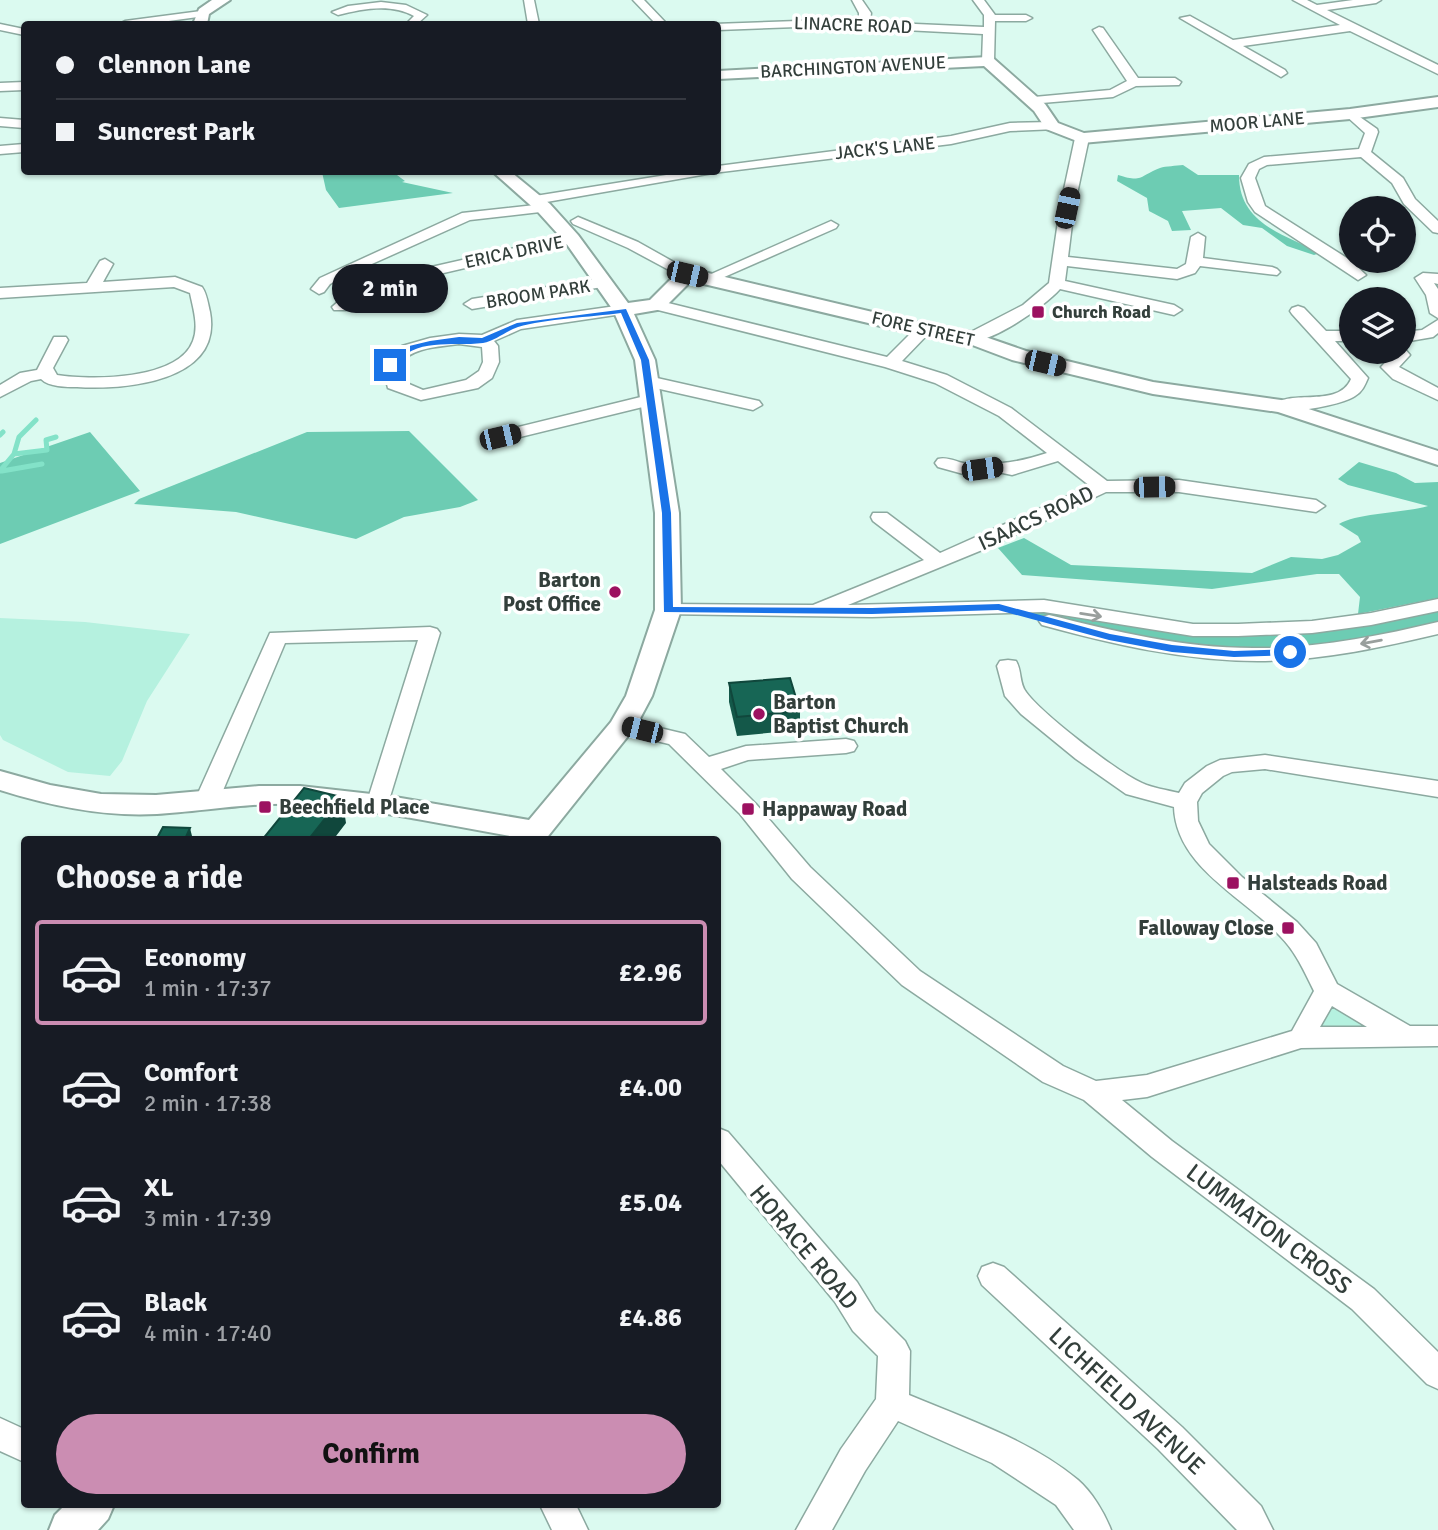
<!DOCTYPE html>
<html lang="en">
<head>
<meta charset="utf-8">
<style>
	body { margin:0; font-family:Signika,sans-serif; background:#242831; color:#f1f3f6; height:100vh; display:flex; flex-direction:column; font-size:26px; white-space:nowrap }
	* { box-sizing:border-box; margin:0 }
	p { font-size:23px; color:#9ea1a6 }
	.icon { flex:none; width:38px; height:38px; fill:none; stroke:currentColor; stroke-width:2; stroke-linecap:round; stroke-linejoin:round }
	.map { position:relative; flex:1; overflow:hidden }
	.side { position:absolute; left:21px; top:836px; width:700px; height:672px; display:flex; flex-direction:column; background:#171b24; border-radius:7px; box-shadow:0 2px 5px #0004 }
	.side>* { flex:none }
	.guide { position:absolute; left:21px; top:21px; width:700px; height:154px; border-radius:7px; box-shadow:0 2px 5px #0004; display:grid; align-content:center; height:154px; padding:0 35px; background:#171b24 }
	.fabs { position:absolute; left:1339px; top:196px; display:grid; gap:14px }
	.fabs a { display:grid; place-items:center; width:77px; height:77px; border-radius:50%; background:#171b24; box-shadow:0 2px 5px #0004; font-size:35px }
	.end { position:absolute; width:32px; height:32px; margin:-16px; border:9px solid #1a73e8; background:#fff; box-shadow:0 0 0 4px #fff }
	.from { border-radius:50% }
	.bubble { position:absolute; height:49px; border-radius:24px; background:#171b24; box-shadow:0 2px 5px #0004; font-size:23px; font-weight:800; line-height:49px; text-align:center }
	.car { position:absolute; width:21px; height:42px; margin:-21px -10px; border-radius:9px; box-shadow:0 0 5px 2px #0007; background:linear-gradient(#222 24%,#8ab4d8 0 40%,#222 0 76%,#8ab4d8 0 86%,#222 0) }
	.guide b { display:flex; align-items:center; gap:24px; height:66px; font-size:26px }
	.guide b+b { border-top:2px solid #363941 }
	.guide i { width:18px; height:18px; background:#f1f3f6 }
	ul { padding:0; list-style:none }
	li { display:flex; align-items:center; gap:21px; height:105px; margin:0 14px 10px; padding:0 21px; border:4px solid transparent; border-radius:7px }
	li div { flex:1 }
	li b { display:block; font-size:26px }
	li em { font-style:normal; font-weight:800 }
	li.on { border-color:#cb8db2 }
	li>.icon { width:63px; height:63px; stroke-width:1.5 }
	h2 { padding:0 35px; font-size:32px; line-height:84px }
	.primary-button { display:flex; gap:14px; margin-top:auto; padding:14px 35px }
	.primary-button a { flex:1; height:80px; border-radius:42px; background:#cb8db2; color:#111; font-size:28px; font-weight:800; line-height:80px; text-align:center }
	.map>svg:first-child { display:block }
	.green { fill:#b5f1df }
	.forest { fill:#6dccb3 }
	.lines { fill:none; stroke-linecap:round; stroke-linejoin:round }
	.stream { stroke:#83e2c8; stroke-width:5 }
	.minor-casing { stroke:#8ca9a0; stroke-width:3 }
	.tertiary-casing { stroke:#8ca9a0; stroke-width:4 }
	.minor { fill:#fff; fill-rule:evenodd }
	.tertiary { fill:#fff; fill-rule:evenodd }
	.wall { fill:#145849 }
	.shaded-wall { fill:#10473c }
	.building { fill:#176655; stroke:#10473c; stroke-width:2 }
	.oneway { stroke:#999f9d }
	.route { fill:#1a73e8 }
	.poi-dot { fill:#9c1160; stroke:#fff; stroke-width:2.5 }
	.labels { text-anchor:middle; dominant-baseline:central; stroke-width:7; stroke-linejoin:round; paint-order:stroke }
	.far-street-label { font-size:18px; fill:#333f3b; stroke:#fff }
	.far-poi-label { font-size:18px; font-weight:bold; fill:#333f3b; stroke:#fff; text-anchor:start }
	.street-label { font-size:21px; fill:#333f3b; stroke:#fff }
	.poi-label { font-size:21px; font-weight:bold; fill:#333f3b; stroke:#fff; text-anchor:start }
	.near-street-label { font-size:24px; fill:#333f3b; stroke:#fff }
</style>
</head>
<body>
<div class="map">
<svg width="1438" height="1530" viewBox="0 0 1438 1530">
	<rect width="100%" height="100%" fill="#dbfaf0"/>
	<path class="green" d="M0 618 85 622 190 634 147 701 122 761 110 776 68 772 3 740 0 735Z
		M1327 991 1407 1037 1301 1038Z"/>
	<path class="forest" d="M1183 165 1198 175H1239C1239 224 1284 234 1320 253L1314 255 1287 246 1262 228 1243 225 1221 208 1182 211 1191 230 1172 231 1168 221 1149 211 1147 198 1117 181 1118 175C1143 183 1139 176 1160 168 1166 166 1176 166 1183 165Z
		M322 172H393L405 181 402 182 453 193 339 208 326 190Z
		M409 431 478 500 460 507 404 517 356 539 236 512 134 504 139 499 307 432Z
		M90 432 140 491 0 544V463Z
		M1359 462 1396 473 1415 483 1438 482V598L1358 614 1360 597 1339 574H1317L1212 589 1022 575 998 548 1024 538 1071 565 1252 573 1291 557 1322 559 1338 555 1361 542 1358 536 1339 524C1357 513 1404 513 1428 506L1348 485 1338 479Z
		M1438 605V628L1266 654 1109 637 999 607 1044 606 1193 630 1312 627Z"/>
	<g class="lines">
		<path class="stream" d="M0 435 3 432
			M14 454 47 450 46 440 56 437
			M0 471 14 454 19 437 36 420
			M2 471 42 464"/>
		<g class="minor-casing">
			<path id="minor" d="M524 0H534L539 24H528Z
				M633 0H644L667 24H656Z
				M852 0H862L871 13 870 22 984 27V15L973 0H984L995 15H1026L1032 18 1026 21H995L994 61 988 65 982 61 983 34 826 26 718 30V24H714L826 20 859 21V13Z
				M1293 0H1307L1317 5 1353 0H1381L1376 3 1327 10 1438 65V74L1350 31 1243 46 1285 70 1287 73 1281 77 1180 18 1190 16 1233 40 1340 25Z
				M381 2 406 5 427 15 417 24H406L414 16C391 3 362 9 338 15L332 12 348 6Z
				M201 11 205 12V16L147 24H119L125 21Z
				M0 24 24 29V35L0 30Z
				M1099 27 1103 28 1138 78H1175L1181 82 1179 85 1136 86 1113 97 1030 104V98L1034 97 1110 90 1127 81 1093 30Z
				M24 82V90L0 91V83Z
				M1350 110 1377 129 1378 132 1371 152 1403 178 1415 199 1438 221V233L1433 232 1404 204 1392 183 1361 157 1267 165 1259 169 1255 178 1265 206 1350 260 1366 275 1358 280 1255 212 1248 202 1241 178 1249 164 1264 157 1359 149 1365 133 1344 114Z
				M0 118 24 120V128L0 126Z
				M1052 122 1057 123V129L1010 131 951 144 713 173 535 204 528 200 535 196 685 172H718V166L951 136 1010 123Z
				M1082 134 1089 138 1074 208 1068 257 1177 269 1186 264 1191 237 1198 233 1205 237 1203 258 1272 267 1277 269 1280 272 1277 275 1200 266 1195 273 1177 279 1067 266 1065 281 1174 305 1182 310 1174 315 1060 289C1045 306 988 347 965 341L963 338 965 335 1023 305 1049 283 1060 208 1075 138Z
				M24 144V152L0 154V146Z
				M544 204 549 205V211L470 220 354 272 330 284 324 292 319 294 311 289 320 278 462 213Z
				M578 217 638 242 695 274 687 279 682 277 628 248 573 224 571 221Z
				M831 221 838 225 836 228 713 282H703L700 279Z
				M572 235 579 239 577 242 405 282 364 294 346 310H334L332 307 354 288 396 275Z
				M105 259 113 264 103 282 175 277 202 287C207 294 208 304 210 312 223 382 125 390 77 387 66 387 49 387 41 379L31 381 0 397V385L20 373 37 370 54 337H66L68 340 53 368 57 375C90 380 178 381 193 341 199 326 193 308 190 293L174 287 0 298V288L87 283 100 261Z
				M1423 273 1438 274V284L1434 283 1438 289V318L1430 313 1426 295 1415 278Z
				M603 278 611 283 608 286 472 309 464 304 472 299Z
				M656 300 887 357 917 327H929L931 330 929 333 902 361 947 375 1011 408 1107 481 1179 480 1316 500 1325 506 1316 512 1179 492H1106L987 548 848 605 1044 600 1193 624H1238L1312 621 1371 613 1438 599V611L1371 625 1312 633 1238 636H1193L1044 612 872 617 661 614 658 610 661 606 668 604 813 605 924 560 873 521 871 517 873 513H887L940 553 1090 486 1058 461 1012 475 998 472 967 475 938 467 935 463 938 459C949 456 959 464 970 464 999 465 1020 462 1047 453L999 416 935 383 885 367 650 308 648 305Z
				M623 305 629 307 631 310 629 313 521 329 494 341 498 346 499 362 492 378 478 388 421 400 388 388 382 365 391 353 402 346 430 338 459 334 482 335 517 320ZM459 344 482 347 483 362 479 371 466 380 423 390 402 381 398 365C412 347 438 347 459 344Z
				M1298 306 1304 308 1326 331H1351V341H1335L1368 378C1365 385 1362 392 1355 396 1342 405 1283 417 1272 406 1290 388 1338 409 1351 379L1292 314 1290 311 1292 308Z
				M1438 320V333L1433 337 1404 342V332L1422 330Z
				M1404 348 1410 355 1399 367 1438 388V400L1393 379 1381 367 1393 354 1392 352H1404Z
				M648 376 759 401 762 405 753 410 642 385 640 381Z
				M649 395 655 396 658 400 655 404 500 442 491 437 494 433Z
				M1049 615C1118 632 1187 649 1259 648 1320 648 1379 636 1438 622V634C1379 648 1319 661 1258 661 1184 661 1112 644 1042 625L1039 621 1042 617Z
				M430 627 437 629 440 633 386 810 378 813 370 810 366 805 418 640 285 643 219 800 215 805 207 808 199 805 195 800 270 633Z
				M1008 660 1016 661C1022 671 1019 683 1026 692 1041 713 1117 772 1142 783 1152 788 1167 790 1179 793L1185 783 1207 766 1220 760 1265 755 1438 781V797L1265 769 1232 772 1223 776 1202 793 1197 802 1198 821 1209 844 1242 877 1297 922 1316 943 1337 984 1410 1026H1438V1046L1301 1048 1147 1097 1122 1100 1172 1141 1374 1289 1438 1352V1389L1427 1384 1352 1309 1152 1157 1084 1100 1043 1082 902 985 792 879 740 814 669 744 614 731 611 726 614 721 622 719 685 734 709 757 746 746 846 739 854 741 857 746 854 751 846 753 748 760 721 769 756 804 810 867 920 971 1063 1066 1096 1081 1147 1075 1292 1031 1314 991C1304 971 1296 952 1280 936 1244 897 1176 867 1174 807L1126 794 1076 759 1021 714 1005 696 997 666 1000 661ZM1332 1006 1367 1027H1320Z
				M718 1128 728 1132 857 1282 875 1311 905 1341 910 1351 909 1395C966 1419 1030 1440 1078 1480 1092 1492 1105 1514 1111 1530H1074L1056 1505 992 1463 898 1421 865 1471 832 1530H796L841 1449 876 1399 878 1356 853 1331 835 1302 718 1160Z
				M993 1263 1004 1267 1182 1427 1261 1506 1273 1530H1237L1158 1449 982 1285 978 1276 982 1267Z
				M0 1418 24 1429V1462L0 1451Z
				M540 1505H576L588 1530H552Z"/>
		</g>
		<g class="tertiary-casing">
			<path id="tertiary" d="M212 0H230L209 14 207 24H193L199 9Z
				M988 57 993 58 1045 104 1058 123 1084 133 1350 109 1438 97V107L1350 119 1082 143 1046 129 1034 111 984 66 718 79V71Z
				M493 172H511L550 204 578 235 628 303 650 300 680 270 687 268 923 324 971 332 1026 351 1153 382 1281 400 1438 451V465L1278 412 1153 394 1012 360 967 343 923 336 691 281 663 309 634 314 655 360 679 513 681 610 652 696 636 726 545 840H514L516 837C445 825 373 808 300 804 252 802 205 811 157 814 103 817 51 806 0 790V771L50 785 101 794 156 795 259 786H300L389 796 529 820 611 722 626 696 655 610V513L635 360 613 310 566 243 538 212Z
				M65 1505H114L108 1519 98 1530H49L55 1515Z"/>
		</g>
		<use href="#minor" class="minor"/>
		<use href="#tertiary" class="tertiary"/>
	</g>
	<path class="wall" d="M729 683 800 711V730L737 736 729 702Z"/>
	<path class="shaded-wall" d="M342 797 346 823 333 840H308Z
		M190 828 193 840 185 839Z"/>
	<path class="building" d="M790 678 800 711 737 717 729 683Z
		M304 788 342 797 308 840H262Z
		M163 827 190 828 185 839 206 840H156Z"/>
	<defs><path id="oneway-shaft" d="M-6 0H5M1.5-3L5.5 0L1.5 3" fill="none" stroke-width="1.6" stroke-linecap="round" stroke-linejoin="round" transform="scale(1.75)"/></defs>
	<g class="oneway">
		<use href="#oneway-shaft" transform="translate(1091 615) rotate(9)"/>
		<use href="#oneway-shaft" transform="translate(1371 642) rotate(170)"/>
	</g>
	<path class="route" d="M626 309 649 360 671 513 673 607 872 608 999 604 1110 634 1172 645 1234 651 1290 649 1296 652 1290 655 1234 657 1172 652 1109 640 998 610 872 614 664 612 662 513 641 360 621 313C591 317 545 319 518 327 506 331 495 341 483 343 451 347 415 336 393 367L386 365 394 354 405 347 430 341 459 337 482 338 517 323Z"/>
	<g class="poi-dot">
		<rect x="1031" y="305" width="14" height="14" rx="3.5"/>
		<circle cx="615" cy="592" r="7"/>
		<circle cx="759" cy="714" r="7"/>
		<rect x="258" y="800" width="14" height="14" rx="3.5"/>
		<rect x="741" y="802" width="14" height="14" rx="3.5"/>
		<rect x="1226" y="876" width="14" height="14" rx="3.5"/>
		<rect x="1281" y="921" width="14" height="14" rx="3.5"/>
	</g>
	<g class="labels">
		<g class="far-street-label">
			<text transform="translate(853 25) rotate(2)">LINACRE ROAD</text>
			<text transform="translate(853 67) rotate(-3)">BARCHINGTON AVENUE</text>
			<text transform="translate(1257 122) rotate(-5)">MOOR LANE</text>
			<text transform="translate(885 148) rotate(-6)">JACK'S LANE</text>
			<text transform="translate(514 252) rotate(-12)">ERICA DRIVE</text>
			<text transform="translate(538 294) rotate(-9)">BROOM PARK</text>
			<text transform="translate(923 329) rotate(13)">FORE STREET</text>
		</g>
		<g class="far-poi-label">
			<text x="1052" y="312">Church Road</text>
		</g>
		<g class="street-label">
			<text transform="translate(1036 518) rotate(-25)">ISAACS ROAD</text>
		</g>
		<g class="poi-label">
			<text x="601" y="580" text-anchor="end">Barton<tspan x="601" dy="24">Post Office</tspan></text>
			<text x="773" y="702">Barton<tspan x="773" dy="24">Baptist Church</tspan></text>
			<text x="279" y="807">Beechfield Place</text>
			<text x="762" y="809">Happaway Road</text>
			<text x="1247" y="883">Halsteads Road</text>
			<text x="1274" y="928" text-anchor="end">Falloway Close</text>
		</g>
		<g class="near-street-label">
			<text transform="translate(1269 1229) rotate(37)">LUMMATON CROSS</text>
			<text transform="translate(804 1247) rotate(50)">HORACE ROAD</text>
			<text transform="translate(1127 1401) rotate(43)">LICHFIELD AVENUE</text>
		</g>
	</g>
</svg>
<div class="fabs">
<a><svg class="icon" aria-label="locate" viewBox="0 0 24 24"><circle cx="12" cy="12" r="6"/><path d="M12 2v4M12 18v4M2 12h4M18 12h4"/></svg></a>
<a><svg class="icon" aria-label="layers" viewBox="0 0 24 24"><path d="M12 4l9 5-9 5-9-5zM3 14l9 5 9-5"/></svg></a>
</div>
<i class="end from" style="left:1290px;top:652px"></i>
<i class="end" style="left:390px;top:365px"></i>
<div class="bubble" style="left:332px;top:264px;width:116px">2 min</div>
<i class="car" style="left:1067px;top:208px;rotate:12deg"></i>
<i class="car" style="left:687px;top:274px;rotate:103deg"></i>
<i class="car" style="left:1045px;top:363px;rotate:103deg"></i>
<i class="car" style="left:500px;top:437px;rotate:77deg"></i>
<i class="car" style="left:982px;top:469px;rotate:82deg"></i>
<i class="car" style="left:1154px;top:487px;rotate:89deg"></i>
<i class="car" style="left:642px;top:730px;rotate:284deg"></i>
<div class="guide">
<b><i class="from"></i>Clennon Lane</b>
<b><i></i>Suncrest Park</b>
</div>
<section class="side">
<h2>Choose a ride</h2>
<ul>
<li class="on"><svg class="icon" aria-label="car" viewBox="0 0 24 24"><path d="M5 17H2v-5l4-1 3-4h7l3 4 3 1v5h-3M9 17h6M6 11h13"/><circle cx="7" cy="17" r="2"/><circle cx="17" cy="17" r="2"/></svg><div><b>Economy</b><p>1 min · 17:37</p></div><em>£2.96</em></li>
<li><svg class="icon" aria-label="car" viewBox="0 0 24 24"><path d="M5 17H2v-5l4-1 3-4h7l3 4 3 1v5h-3M9 17h6M6 11h13"/><circle cx="7" cy="17" r="2"/><circle cx="17" cy="17" r="2"/></svg><div><b>Comfort</b><p>2 min · 17:38</p></div><em>£4.00</em></li>
<li><svg class="icon" aria-label="car" viewBox="0 0 24 24"><path d="M5 17H2v-5l4-1 3-4h7l3 4 3 1v5h-3M9 17h6M6 11h13"/><circle cx="7" cy="17" r="2"/><circle cx="17" cy="17" r="2"/></svg><div><b>XL</b><p>3 min · 17:39</p></div><em>£5.04</em></li>
<li><svg class="icon" aria-label="car" viewBox="0 0 24 24"><path d="M5 17H2v-5l4-1 3-4h7l3 4 3 1v5h-3M9 17h6M6 11h13"/><circle cx="7" cy="17" r="2"/><circle cx="17" cy="17" r="2"/></svg><div><b>Black</b><p>4 min · 17:40</p></div><em>£4.86</em></li>
</ul>
<div class="primary-button"><a>Confirm</a></div>
</section>
</div>
</body>
</html>
